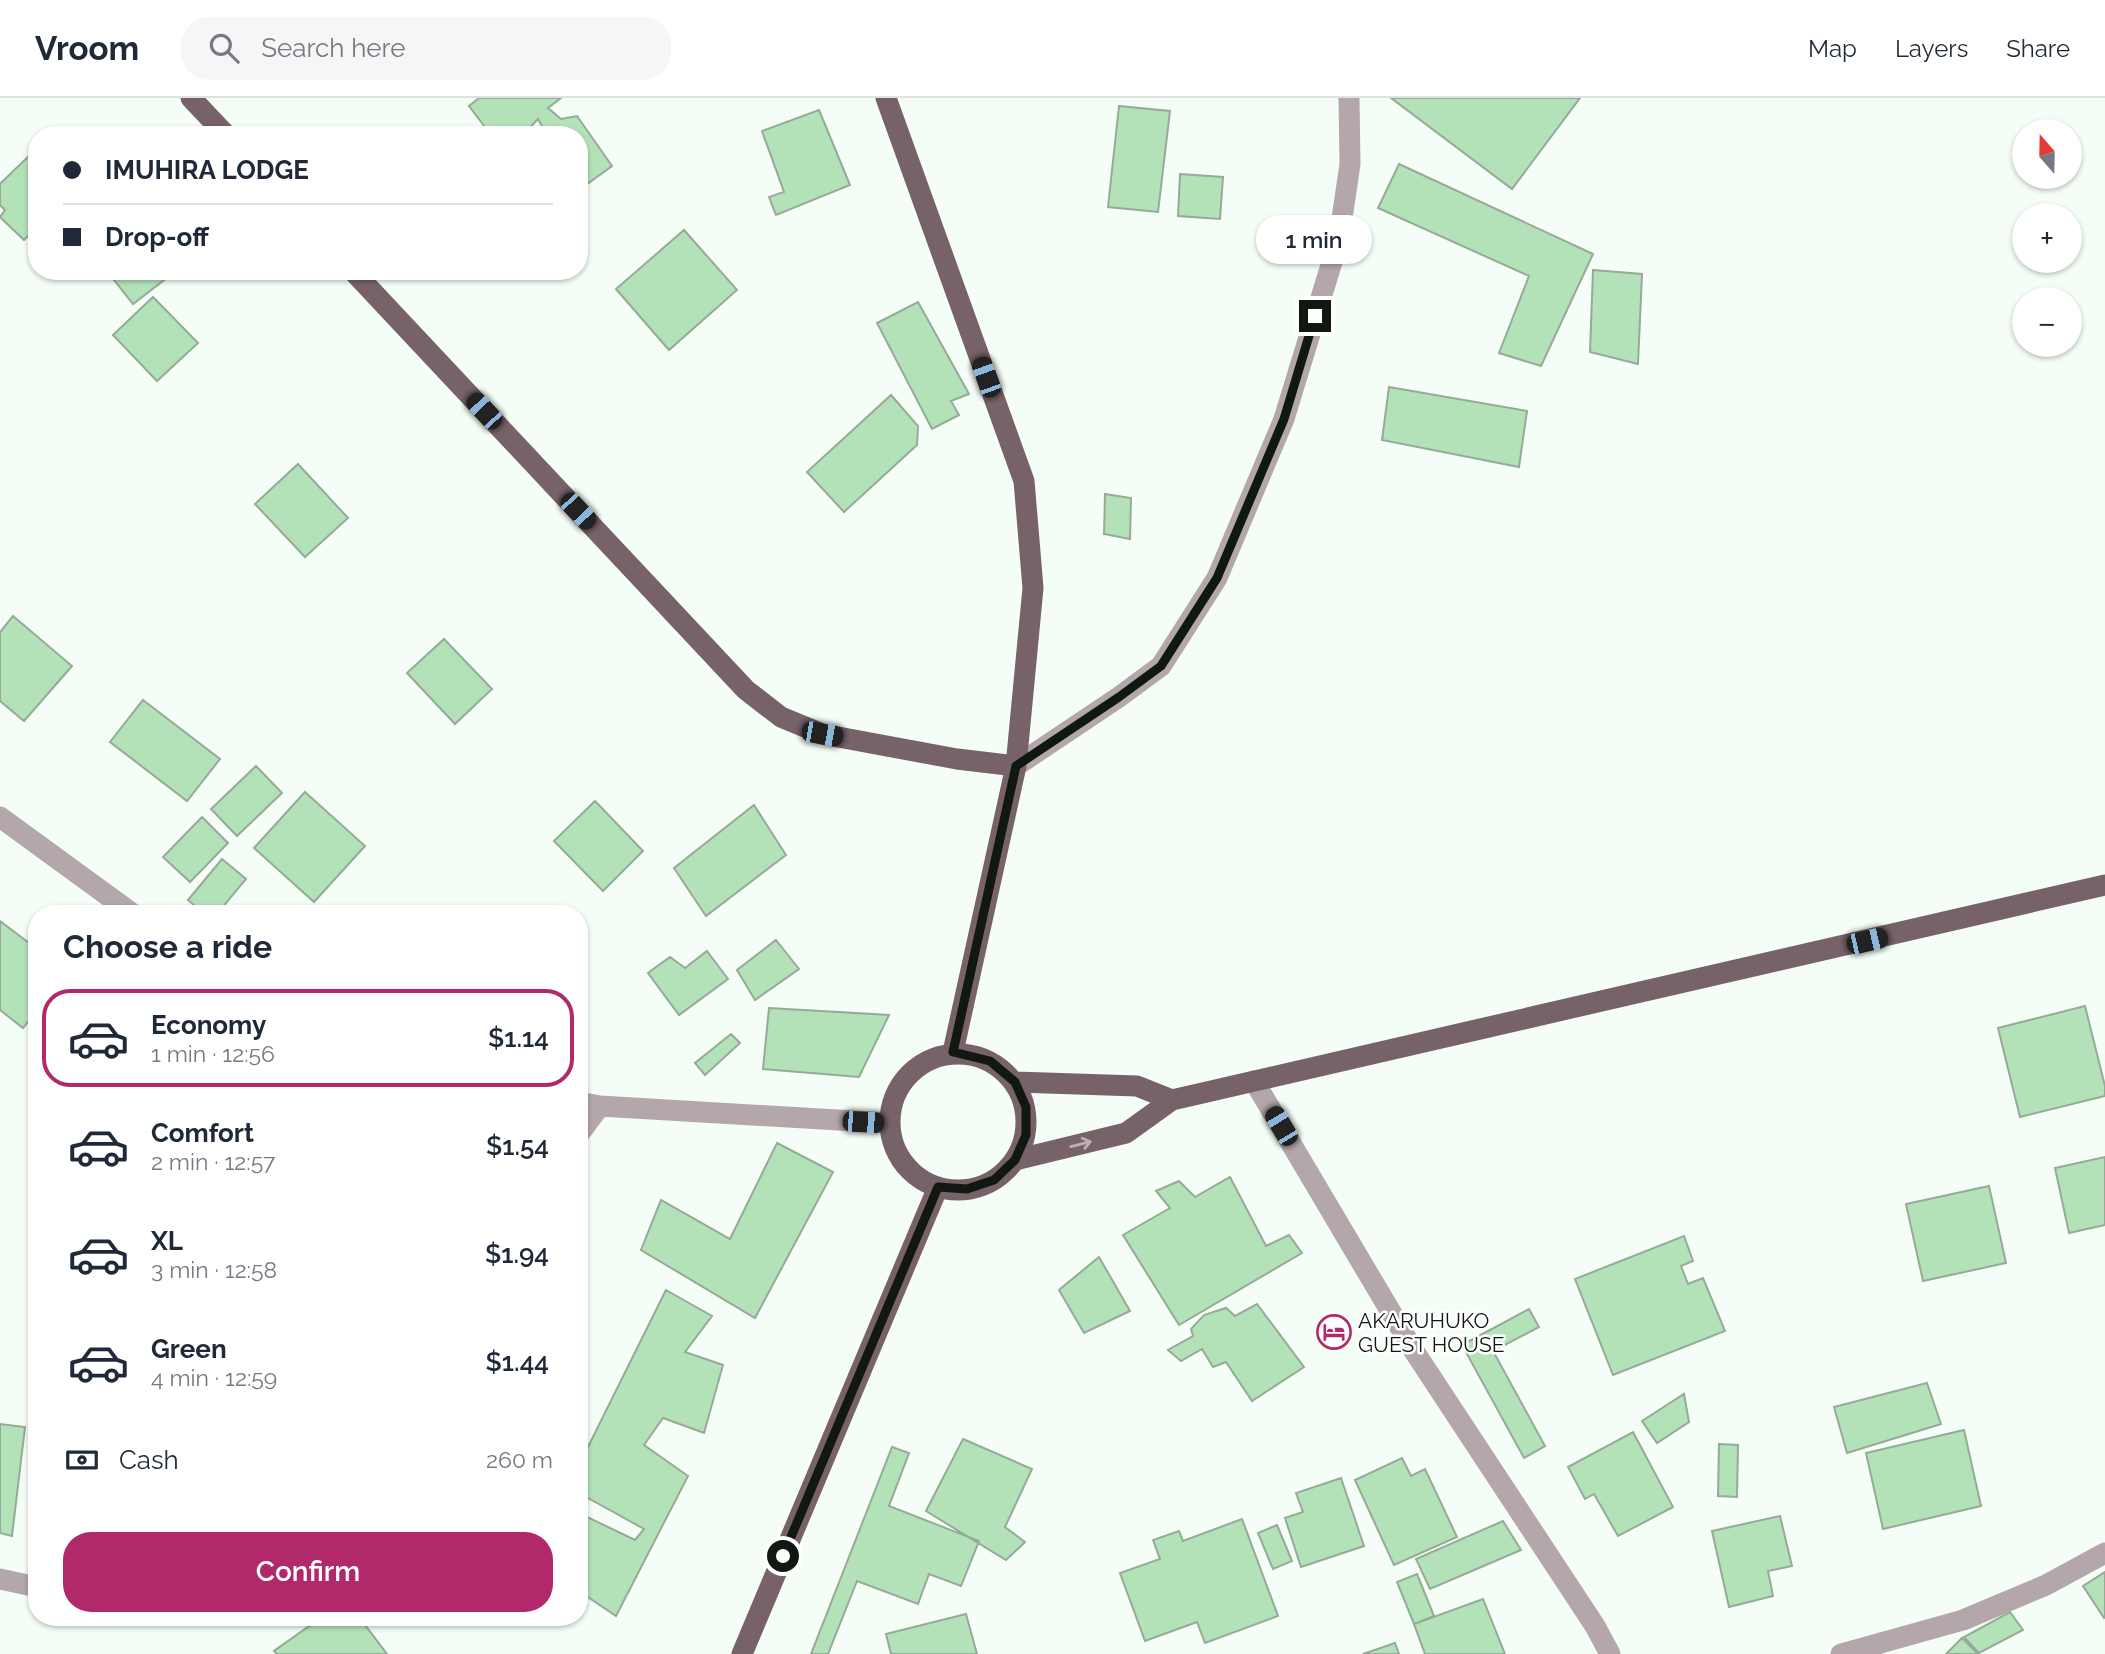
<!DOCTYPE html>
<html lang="en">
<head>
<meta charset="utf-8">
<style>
	body { margin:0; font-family:Raleway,sans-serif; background:#f6f6f7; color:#1f2937; height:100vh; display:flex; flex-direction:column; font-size:26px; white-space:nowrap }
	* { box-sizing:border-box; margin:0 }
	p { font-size:23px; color:#747a83 }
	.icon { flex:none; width:38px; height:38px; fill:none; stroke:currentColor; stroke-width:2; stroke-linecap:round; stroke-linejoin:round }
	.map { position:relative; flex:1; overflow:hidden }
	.sheet { position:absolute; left:28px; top:807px; width:560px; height:721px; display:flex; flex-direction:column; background:#fff; border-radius:28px; box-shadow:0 2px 5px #0004 }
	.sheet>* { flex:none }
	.top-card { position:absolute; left:28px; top:28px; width:560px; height:154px; border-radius:28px; box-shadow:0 2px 5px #0004; display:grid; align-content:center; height:154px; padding:0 35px; background:#fff }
	.needle { width:46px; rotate:340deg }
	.controls { position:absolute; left:2012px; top:21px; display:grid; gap:14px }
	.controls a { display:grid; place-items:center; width:70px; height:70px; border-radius:50%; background:#fff; box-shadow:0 2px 5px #0004; font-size:35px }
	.end { position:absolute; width:32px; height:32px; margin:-16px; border:9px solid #111811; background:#fff; box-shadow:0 0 0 4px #fff }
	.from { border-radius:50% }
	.bubble { position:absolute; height:49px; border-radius:24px; background:#fff; box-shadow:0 2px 5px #0004; font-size:23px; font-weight:600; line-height:49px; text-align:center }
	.car { position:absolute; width:21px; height:42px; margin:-21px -10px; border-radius:9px; box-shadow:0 0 5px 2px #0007; background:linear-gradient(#222 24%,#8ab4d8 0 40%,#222 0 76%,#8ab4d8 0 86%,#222 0) }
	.top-card b { display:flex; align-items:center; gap:24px; height:66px; font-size:26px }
	.top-card b+b { border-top:2px solid #e0e1e3 }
	.top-card i { width:18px; height:18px; background:#1f2937 }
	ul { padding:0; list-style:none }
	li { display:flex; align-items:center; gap:21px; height:98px; margin:0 14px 10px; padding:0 21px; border:4px solid transparent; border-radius:28px }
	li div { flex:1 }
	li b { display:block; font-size:26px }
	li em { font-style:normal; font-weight:600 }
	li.on { border-color:#b1296b }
	li>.icon { width:63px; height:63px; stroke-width:1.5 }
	h2 { padding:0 35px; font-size:32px; line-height:84px }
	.pay { display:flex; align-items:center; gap:18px; height:77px; padding:0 35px; font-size:26px }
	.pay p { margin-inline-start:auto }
	.cta { display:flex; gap:14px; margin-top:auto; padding:14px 35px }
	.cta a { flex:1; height:80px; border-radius:28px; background:#b1296b; color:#fff; font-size:28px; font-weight:600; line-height:80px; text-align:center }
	header { display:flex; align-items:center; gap:42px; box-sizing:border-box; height:98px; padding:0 35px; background:#fff; border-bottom:2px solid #e0e1e3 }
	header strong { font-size:33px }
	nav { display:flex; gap:38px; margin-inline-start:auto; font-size:24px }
	.search { width:490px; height:63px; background:#f6f6f7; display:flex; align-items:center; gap:18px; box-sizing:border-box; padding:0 24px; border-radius:28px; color:#747a83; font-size:26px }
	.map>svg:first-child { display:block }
	.building { fill:#b3e2b8; stroke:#96aa98; stroke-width:2 }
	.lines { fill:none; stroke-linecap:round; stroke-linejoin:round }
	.minor { stroke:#b4a7ab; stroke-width:21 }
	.major { stroke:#776269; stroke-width:21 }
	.oneway { stroke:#bbb0b4 }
	.route { stroke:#111811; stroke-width:9 }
	.labels { text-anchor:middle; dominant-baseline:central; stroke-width:5; stroke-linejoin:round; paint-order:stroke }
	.poi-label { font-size:21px; fill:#111811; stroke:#fff; text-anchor:start }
</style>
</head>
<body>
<header>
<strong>Vroom</strong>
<div class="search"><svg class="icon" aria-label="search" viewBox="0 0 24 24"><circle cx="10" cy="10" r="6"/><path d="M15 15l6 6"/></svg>Search here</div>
<nav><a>Map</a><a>Layers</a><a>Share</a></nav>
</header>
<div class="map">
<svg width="2105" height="1556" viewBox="0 0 2105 1556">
	<rect width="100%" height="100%" fill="#f5fef6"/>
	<path class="building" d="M479 0H561L548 10 561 21 577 18 612 68 579 92V37H547L538 21 523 37H491L469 8Z
		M1391 0H1580L1512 91Z
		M1119 8 1170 13 1158 114 1108 109Z
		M819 12 850 87 776 117 769 99 784 94 762 33Z
		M37 50V129L24 142 0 119 5 112 0 107V86Z
		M1399 66 1593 156 1541 268 1499 255 1529 178 1378 110Z
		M1180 76 1223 79 1220 121 1178 118Z
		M684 132 737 192 669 252 616 191Z
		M1593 172 1642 176 1638 266 1590 254Z
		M107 173H170L172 176 133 206Z
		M153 199 198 245 157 283 113 237Z
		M918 204 969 296 951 303 959 317 932 331 877 225Z
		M1389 289 1527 313 1519 369 1382 342Z
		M891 297 918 328 917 347 844 414 807 374Z
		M298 366 348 420 305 459 255 406Z
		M1105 396 1131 400 1130 441 1104 436Z
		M13 518 72 568 24 623 0 603V534Z
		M444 541 492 591 455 626 407 575Z
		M143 602 220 661 187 703 110 644Z
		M256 668 282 695 237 738 211 711Z
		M305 694 365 748 314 804 254 750Z
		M595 703 643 753 603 793 554 743Z
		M754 707 786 757 706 818 674 770Z
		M202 719 228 745 190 784 163 759Z
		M222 761 246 781 217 816H204L188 802Z
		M465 809 479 816H461Z
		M0 823 37 851V913L23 930 0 912Z
		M776 842 799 871 755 902 737 872Z
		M707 853 728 881 679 917 648 875 670 859 685 870Z
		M2085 908 2105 988V998L2020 1019 1998 930Z
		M769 910 889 917 859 979 763 971Z
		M731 936 740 945 705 977 695 965Z
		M777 1045 833 1074 755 1220 641 1152 661 1102 730 1141Z
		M2105 1059V1127L2069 1135 2055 1070Z
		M1230 1079 1266 1148 1289 1137 1302 1155 1179 1227 1123 1137 1170 1110 1156 1093 1179 1083 1195 1099Z
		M1989 1088 2006 1165 1923 1183 1906 1106Z
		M1684 1138 1693 1163 1681 1168 1688 1186 1703 1180 1725 1233 1613 1277 1575 1181Z
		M1099 1159 1130 1213 1084 1235 1059 1192Z
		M666 1192 712 1218 685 1254 723 1267 704 1335 663 1320 644 1347 688 1378 616 1518 579 1493V1415L635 1442 644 1431 579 1395V1367Z
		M1257 1206 1304 1269 1252 1303 1226 1264 1213 1269 1202 1251 1181 1263 1168 1252 1193 1238 1191 1231 1204 1217 1226 1210 1235 1218Z
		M1529 1211 1539 1229 1493 1253 1545 1348 1524 1360 1462 1247Z
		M1927 1285 1941 1326 1847 1355 1834 1309Z
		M1684 1296 1689 1324 1657 1345 1642 1323Z
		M0 1326 25 1329 12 1438 0 1435Z
		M1964 1332 1981 1408 1883 1431 1866 1355Z
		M1633 1334 1673 1409 1618 1438 1594 1396 1585 1401 1568 1369Z
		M963 1341 1032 1371 1005 1429 1025 1444 1006 1462 926 1413Z
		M1719 1346 1738 1347 1737 1399 1718 1398Z
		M892 1349 909 1355 889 1408 979 1443 961 1488 929 1476 918 1506 857 1483 828 1556H811Z
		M1402 1360 1411 1378 1425 1371 1457 1439 1394 1467 1355 1382Z
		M1341 1380 1364 1448 1301 1469 1285 1420 1303 1414 1296 1395Z
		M1780 1418 1792 1468 1768 1473 1773 1498 1729 1509 1712 1433Z
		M1242 1421 1278 1518 1205 1545 1197 1524 1145 1543 1120 1475 1160 1461 1153 1442 1179 1433 1183 1443Z
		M1503 1423 1521 1452 1430 1491 1416 1461Z
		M1277 1427 1292 1463 1273 1471 1258 1435Z
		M2105 1474V1519L2104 1520 2083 1488Z
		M1417 1476 1434 1518 1414 1526 1397 1484Z
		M1483 1501 1505 1556H1425L1414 1526Z
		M2010 1514 2023 1532 1979 1555 1964 1539Z
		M966 1516 977 1556H891L886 1536Z
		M322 1519H359L387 1556H277L274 1553Z
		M1962 1540 1978 1556H1946Z
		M1395 1545 1399 1556H1363Z"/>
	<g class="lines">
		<path class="minor" d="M1016 668 1119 599 1161 568 1217 480 1284 321 1339 141 1350 66 1349 0
			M0 719 133 816
			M1254 983 1414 1253 1595 1528 1610 1556
			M579 1004 600 1008 889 1025
			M579 1036 600 1008
			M0 1481 37 1489
			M1841 1556 1963 1522 2046 1487 2105 1455"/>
		<path class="major" d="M191 0 226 37
			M886 0 1024 383 1033 490 1016 668 953 954
			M353 173 746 592 781 619 822 636 957 661 1016 668
			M890 1024a68 68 0 1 1 136 0a68 68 0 1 1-136 0Z
			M1015 984 1137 988 1172 1002
			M1015 1062 1126 1035 1172 1002 2105 787
			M742 1556 938 1089"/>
	</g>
	<defs><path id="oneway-shaft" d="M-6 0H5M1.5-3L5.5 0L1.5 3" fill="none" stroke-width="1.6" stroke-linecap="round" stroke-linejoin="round" transform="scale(1.75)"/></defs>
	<use class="oneway" href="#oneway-shaft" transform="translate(1081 1046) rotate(-14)"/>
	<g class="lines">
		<path class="route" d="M783 1458 938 1089 967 1091 994 1082 1015 1062 1026 1037V1009L1015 984 990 963 953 954 1016 668 1119 599 1161 568 1217 480 1284 321 1315 218"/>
	</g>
	<defs>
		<g id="hotel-ring" transform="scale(1.75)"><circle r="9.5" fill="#fff" stroke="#b1296b" stroke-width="1.5"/><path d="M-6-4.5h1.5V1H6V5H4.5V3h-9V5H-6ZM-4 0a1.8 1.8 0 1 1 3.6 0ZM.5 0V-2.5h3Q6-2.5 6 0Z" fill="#b1296b"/></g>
	</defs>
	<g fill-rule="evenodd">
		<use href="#hotel-ring" x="1334" y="1234"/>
	</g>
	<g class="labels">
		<g class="poi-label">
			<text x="1358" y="1222">AKARUHUKO<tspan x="1358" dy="24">GUEST HOUSE</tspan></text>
		</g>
	</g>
</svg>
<div class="controls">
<a><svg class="needle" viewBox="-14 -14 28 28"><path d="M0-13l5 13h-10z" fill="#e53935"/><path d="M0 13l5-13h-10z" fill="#747a83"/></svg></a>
<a>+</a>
<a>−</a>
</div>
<i class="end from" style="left:783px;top:1458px"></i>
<i class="end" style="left:1315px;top:218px"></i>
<div class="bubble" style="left:1256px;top:117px;width:116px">1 min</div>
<i class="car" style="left:986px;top:279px;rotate:340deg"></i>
<i class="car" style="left:484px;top:313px;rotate:317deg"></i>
<i class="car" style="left:578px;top:413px;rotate:137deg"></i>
<i class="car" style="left:822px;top:636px;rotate:100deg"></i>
<i class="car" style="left:1867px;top:843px;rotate:77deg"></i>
<i class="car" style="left:863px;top:1024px;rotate:93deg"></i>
<i class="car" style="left:1281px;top:1028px;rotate:329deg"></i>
<div class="top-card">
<b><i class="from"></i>IMUHIRA LODGE</b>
<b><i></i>Drop-off</b>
</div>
<section class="sheet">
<h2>Choose a ride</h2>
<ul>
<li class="on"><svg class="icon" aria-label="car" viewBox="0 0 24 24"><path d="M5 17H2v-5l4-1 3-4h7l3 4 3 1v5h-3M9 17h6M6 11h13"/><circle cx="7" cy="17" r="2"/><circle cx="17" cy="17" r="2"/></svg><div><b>Economy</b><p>1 min · 12:56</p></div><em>$1.14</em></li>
<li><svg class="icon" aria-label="car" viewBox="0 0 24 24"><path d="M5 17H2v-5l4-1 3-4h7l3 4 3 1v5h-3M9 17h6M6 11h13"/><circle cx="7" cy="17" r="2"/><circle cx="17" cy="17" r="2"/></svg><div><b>Comfort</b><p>2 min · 12:57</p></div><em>$1.54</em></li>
<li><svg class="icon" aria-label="car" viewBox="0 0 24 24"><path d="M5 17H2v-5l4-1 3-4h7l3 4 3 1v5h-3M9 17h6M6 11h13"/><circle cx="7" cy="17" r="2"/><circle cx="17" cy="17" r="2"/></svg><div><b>XL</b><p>3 min · 12:58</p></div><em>$1.94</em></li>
<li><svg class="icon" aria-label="car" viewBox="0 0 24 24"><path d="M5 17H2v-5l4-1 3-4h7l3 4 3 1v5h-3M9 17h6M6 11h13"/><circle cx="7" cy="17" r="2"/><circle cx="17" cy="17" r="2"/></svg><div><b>Green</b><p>4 min · 12:59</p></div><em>$1.44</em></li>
</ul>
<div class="pay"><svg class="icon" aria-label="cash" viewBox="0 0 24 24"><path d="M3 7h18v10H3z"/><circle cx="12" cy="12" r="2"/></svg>Cash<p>260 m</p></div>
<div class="cta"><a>Confirm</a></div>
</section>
</div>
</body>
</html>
